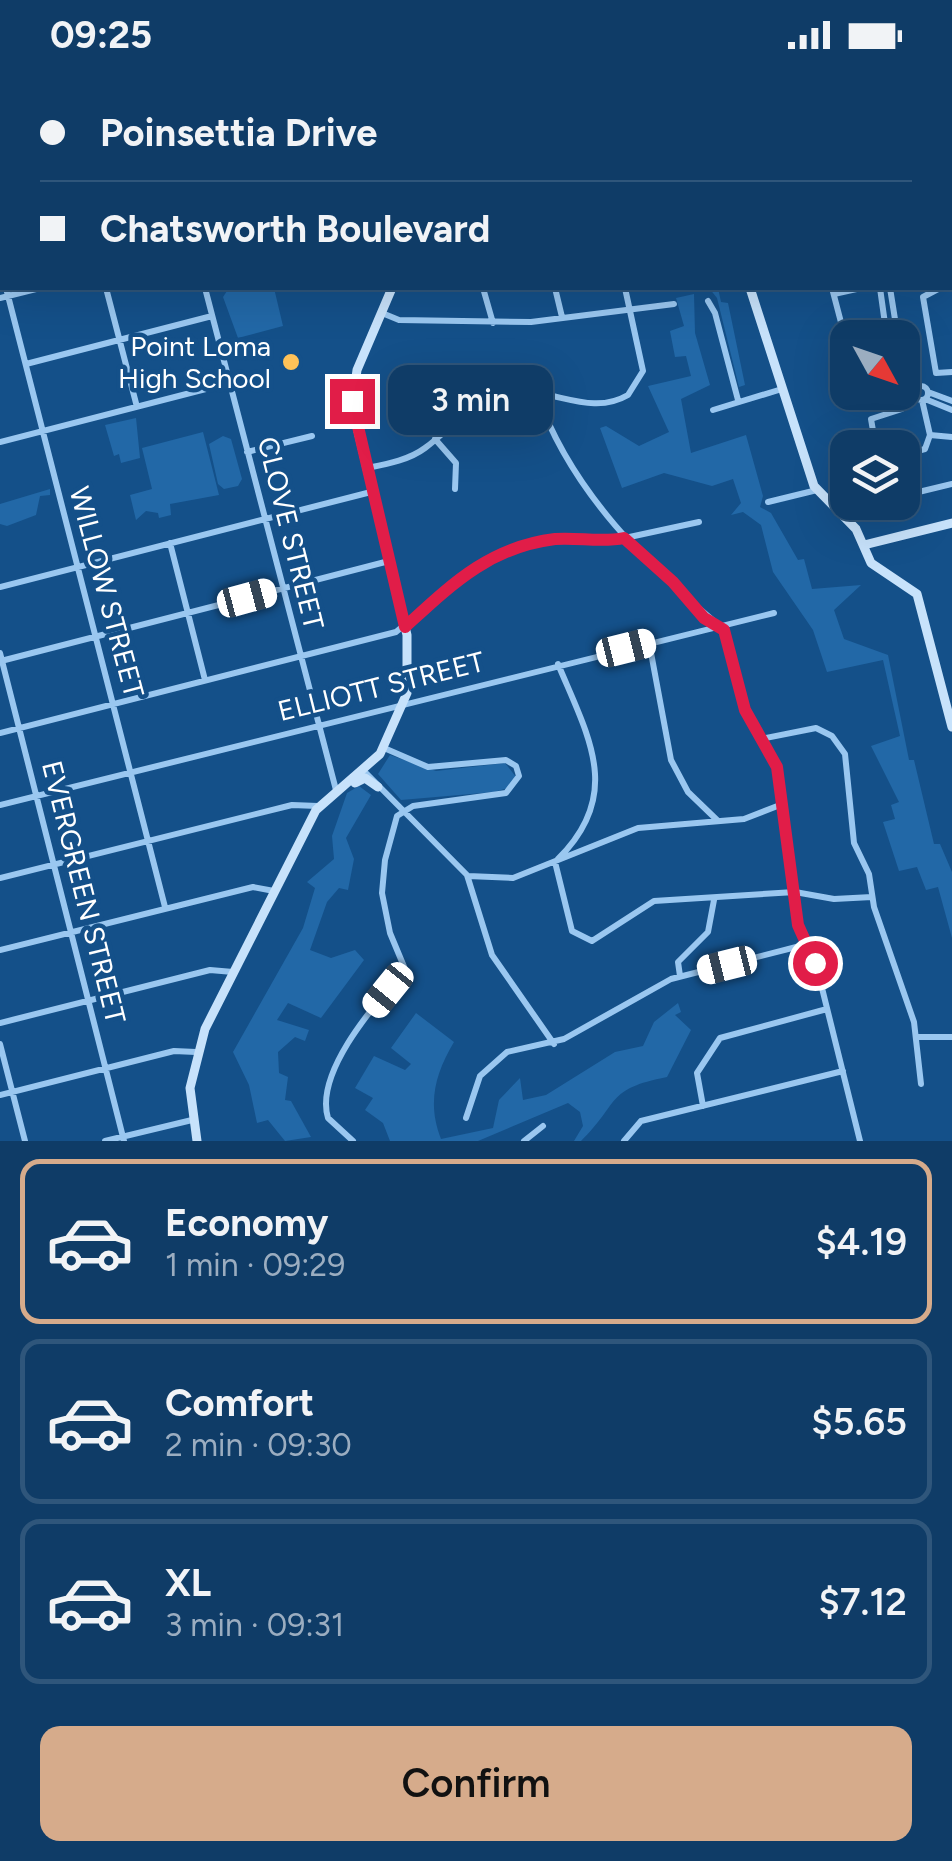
<!DOCTYPE html>
<html lang="en">
<head>
<meta charset="utf-8">
<style>
	body { margin:0; font-family:Figtree,sans-serif; background:#18436d; color:#f1f3f6; height:100vh; display:flex; flex-direction:column; font-size:38px; white-space:nowrap }
	* { box-sizing:border-box; margin:0 }
	p { font-size:32px; color:#9badc0 }
	.icon { flex:none; width:55px; height:55px; fill:none; stroke:currentColor; stroke-width:2; stroke-linecap:round; stroke-linejoin:round }
	.map { position:relative; height:1071px; overflow:hidden }
	.details { display:flex; flex-direction:column; background:#0f3c67; flex:1 }
	.details>* { flex:none }
	.banner { position:absolute; left:0px; top:0px; width:952px; height:220px; box-shadow:0 10px 40px #0002,0 0 0 2px #2f567b; display:grid; align-content:center; height:220px; padding:0 40px; background:#0f3c67 }
	.needle { width:65px; rotate:130deg }
	.controls { position:absolute; left:830px; top:250px; display:grid; gap:20px }
	.controls a { display:grid; place-items:center; width:90px; height:90px; border-radius:20px; background:#0f3c67; box-shadow:0 10px 40px #0002,0 0 0 2px #2f567b; font-size:50px }
	.end { position:absolute; width:45px; height:45px; margin:-22px; border:12px solid #e11d48; background:#fff; box-shadow:0 0 0 5px #fff }
	.from { border-radius:50% }
	.bubble { position:absolute; height:70px; border-radius:20px; background:#0f3c67; box-shadow:0 10px 40px #0002,0 0 0 2px #2f567b; font-size:32px; font-weight:600; line-height:70px; text-align:center }
	.car { position:absolute; width:30px; height:60px; margin:-30px -15px; border-radius:12px; box-shadow:0 0 8px 2px #0007; background:linear-gradient(#fff 24%,#345 0 40%,#fff 0 76%,#345 0 86%,#fff 0) }
	.banner b { display:flex; align-items:center; gap:35px; height:95px; font-size:38px }
	.banner b+b { border-top:2px solid #2f567b }
	.banner i { width:25px; height:25px; background:#f1f3f6 }
	ul { padding:18px 0 0; list-style:none }
	li { display:flex; align-items:center; gap:30px; height:165px; margin:0 20px 15px; padding:0 20px; border:5px solid #2f567b; border-radius:20px }
	li div { flex:1 }
	li b { display:block; font-size:38px }
	li em { font-style:normal; font-weight:600 }
	li.selected { border-color:#d6ab8b }
	li>.icon { width:90px; height:90px; stroke-width:1.5 }
	.button { display:flex; gap:20px; margin-top:auto; padding:20px 40px }
	.button a { flex:1; height:115px; border-radius:20px; background:#d6ab8b; color:#111; font-size:40px; font-weight:600; line-height:115px; text-align:center }
	.status { display:flex; justify-content:space-between; align-items:center; height:70px; padding:0 50px; background:#0f3c67; direction:ltr }
	.status svg { height:28px; fill:currentColor }
	.map>svg:first-child { display:block }
	.green { fill:#2268a7 }
	.lines { fill:none; stroke-linecap:round; stroke-linejoin:round }
	.street { stroke:#9ac7f0; stroke-width:6 }
	.secondary { stroke:#c7e2fb; stroke-width:9 }
	.route { stroke:#e11d48; stroke-width:12 }
	.poi-dot { fill:#ffc258; stroke:#145089; stroke-width:4 }
	.labels { text-anchor:middle; dominant-baseline:central; stroke-width:9; stroke-linejoin:round; paint-order:stroke }
	.poi-label { font-size:28px; fill:#fff; stroke:#145089; text-anchor:end }
	.street-label { font-size:28px; fill:#fff; stroke:#145089 }
</style>
</head>
<body>
<div class="status"><b>09:25</b><svg viewBox="0 0 49 12"><path d="M0 12V9h3v3zM5 12V6h3v6zM10 12V3h3v9zM15 12V0h3v12zM26 1h20v11H26zM47 4h2v5h-2z"/></svg></div>
<div class="map">
<svg width="952" height="1071" viewBox="0 0 952 1071">
	<rect width="100%" height="100%" fill="#145089"/>
	<path class="green" d="M274 218 283 256 238 268 223 227 227 221Z
		M709 218H718L721 232 728 233 745 315 739 317 717 228Z
		M694 224 695 263 710 315 681 329 691 383 746 365 763 426 760 437 771 443 798 490 804 489 812 519 861 515 834 540 844 569 888 585 909 690H914L934 774H940L952 802V868L938 817 926 820 917 797 899 801 883 752 895 749 891 735 899 732 871 676 900 666 883 590 827 602 813 560 773 502 761 455 743 442 731 445 741 433 733 409 712 416 664 403 622 418 600 358 606 356 639 376 669 362 648 316 691 306 686 286 675 287 670 261 684 256 676 228Z
		M136 348 140 388 121 393 119 384 114 386 105 355Z
		M203 362 219 425 170 434 171 445 159 448 158 443 146 441 136 450 130 425 152 419 142 378Z
		M223 366 231 369 242 409 238 416 224 419 218 414 209 374Z
		M50 419V425L40 426 36 445 7 456 0 454V434Z
		M390 685 436 701 505 693 516 707 508 718 494 722 401 730 378 704Z
		M359 716 371 725 346 768 354 789 348 820 339 818 327 832 310 880 331 888 355 880 364 890 321 948 288 933 277 950 309 960 305 971 295 967 278 982 279 1003 288 1007 285 1030 291 1031 311 1067 285 1071 268 1050 257 1053 249 1015 233 982 303 858 315 818 307 812 334 789 332 766 347 723Z
		M678 933 681 942 675 945 691 960 667 1007C605 1019 620 1033 581 1071H574L583 1056 580 1042 568 1033 478 1071H390L383 1053 365 1040 373 1028 355 1018 374 986 405 1000 411 994 391 978 416 943 454 972C435 1004 427 1033 441 1069L493 1058 499 1030 520 1008 523 1030 546 1025 615 982 643 976 654 952Z"/>
	<g class="lines">
		<path class="street" d="M50 0 51 2
			M150 0 151 2
			M519 0 520 2
			M759 0 760 2
			M846 0V2
			M29 2 39 0
			M271 2 275 0
			M732 2 739 0
			M0 10 2 9
			M0 82 2 81
			M0 154H2
			M950 181 951 185
			M0 194 2 204
			M950 215 952 214
			M6 218 165 837
			M106 218 137 337
			M205 218 336 720
			M483 218 493 253
			M555 218 562 247
			M832 218 848 279
			M880 218 887 268
			M890 218 898 268
			M834 224 861 218
			M0 228 40 218
			M708 231 715 243 738 330
			M382 243 399 250 531 252 674 234
			M902 289 917 318
			M26 294 212 246
			M936 303 923 227 940 218
			M936 303 952 302
			M914 323a7 7 0 1 1 14 0a7 7 0 1 1-14 0Z
			M928 322 952 331
			M537 324C571 422 649 498 726 561L745 641 777 697 799 860 818 902 860 1071
			M925 329 952 340
			M922 330 930 365
			M713 340 782 319
			M930 365 952 367
			M435 369 456 393 455 419
			M0 372 229 313
			M876 378 871 349 902 339 916 328
			M247 382 312 366
			M902 385 925 379 930 365
			M367 398C387 394 409 390 425 378 454 357 470 330 508 323 549 315 589 348 628 325L643 301 625 218
			M902 426 952 414
			M768 432 817 420
			M170 473 205 610
			M0 517 371 422
			M649 572 671 690 688 722 717 750
			M0 583 124 1071
			M1 591 389 491
			M0 663 396 562 469 500 519 477 559 469 611 471 699 452
			M761 669 816 658 832 666 845 684 854 773 869 804 874 837 914 952 921 1014
			M364 701 467 805 492 885 554 974
			M0 735 774 543
			M558 789C624 724 588 666 558 594
			M555 792 572 861 592 871 654 831 795 822 834 829 872 827
			M468 806 513 808 638 758 744 749 780 735
			M0 808 292 735 318 736
			M0 880 253 817 274 821
			M680 906 678 892 708 862 714 830
			M0 953 210 900 233 902
			M918 967H952
			M0 974 25 1071
			M0 1025 174 981 196 982
			M703 1036 697 1003 720 968 827 939
			M466 1048 480 1006 507 982 564 969 671 909 804 875
			M105 1071 192 1050
			M353 1071 328 1048C314 1002 377 932 405 899L390 863 382 823 385 790 397 746 413 736 506 723 519 706 516 696 506 690 428 697 384 678
			M524 1071 543 1056
			M624 1071 641 1051 843 1001"/>
		<path class="secondary" d="M400 0V2
			M655 0 656 2
			M454 2 464 0
			M750 218 814 416 856 459 871 493 917 524 952 657
			M864 475 952 453
			M355 713 365 708 378 717
			M197 1071 190 1018 205 959 316 740 380 684 407 623V565L352 336 357 300 392 218"/>
	</g>
	<g class="lines">
		<path class="route" d="M352 331 405 557C451 515 489 477 555 469 578 467 601 473 624 468L673 512 704 548 724 560 745 640 777 697 798 855 815 893"/>
	</g>
	<circle class="poi-dot" cx="291" cy="292" r="10"/>
	<g class="labels">
		<g class="poi-label">
			<text x="271" y="276">Point Loma<tspan x="271" dy="32">High School</tspan></text>
		</g>
		<g class="street-label">
			<text transform="translate(291 463) rotate(76)">CLOVE STREET</text>
			<text transform="translate(107 522) rotate(75)">WILLOW STREET</text>
			<text transform="translate(381 616) rotate(-14)">ELLIOTT STREET</text>
			<text transform="translate(84 822) rotate(76)">EVERGREEN STREET</text>
		</g>
	</g>
</svg>
<div class="controls">
<a><svg class="needle" viewBox="-14 -14 28 28"><path d="M0-13l5 13h-10z" fill="#e53935"/><path d="M0 13l5-13h-10z" fill="#9badc0"/></svg></a>
<a><svg class="icon" aria-label="layers" viewBox="0 0 24 24"><path d="M12 4l9 5-9 5-9-5zM3 14l9 5 9-5"/></svg></a>
</div>
<i class="end from" style="left:815px;top:893px"></i>
<i class="end" style="left:352px;top:331px"></i>
<div class="bubble" style="left:388px;top:295px;width:165px">3 min</div>
<i class="car" style="left:247px;top:528px;rotate:75deg"></i>
<i class="car" style="left:626px;top:578px;rotate:76deg"></i>
<i class="car" style="left:727px;top:895px;rotate:256deg"></i>
<i class="car" style="left:388px;top:920px;rotate:219deg"></i>
<div class="banner">
<b><i class="from"></i>Poinsettia Drive</b>
<b><i></i>Chatsworth Boulevard</b>
</div>
</div>
<section class="details">
<ul>
<li class="selected"><svg class="icon" aria-label="car" viewBox="0 0 24 24"><path d="M5 17H2v-5l4-1 3-4h7l3 4 3 1v5h-3M9 17h6M6 11h13"/><circle cx="7" cy="17" r="2"/><circle cx="17" cy="17" r="2"/></svg><div><b>Economy</b><p>1 min · 09:29</p></div><em>$4.19</em></li>
<li><svg class="icon" aria-label="car" viewBox="0 0 24 24"><path d="M5 17H2v-5l4-1 3-4h7l3 4 3 1v5h-3M9 17h6M6 11h13"/><circle cx="7" cy="17" r="2"/><circle cx="17" cy="17" r="2"/></svg><div><b>Comfort</b><p>2 min · 09:30</p></div><em>$5.65</em></li>
<li><svg class="icon" aria-label="car" viewBox="0 0 24 24"><path d="M5 17H2v-5l4-1 3-4h7l3 4 3 1v5h-3M9 17h6M6 11h13"/><circle cx="7" cy="17" r="2"/><circle cx="17" cy="17" r="2"/></svg><div><b>XL</b><p>3 min · 09:31</p></div><em>$7.12</em></li>
</ul>
<div class="button"><a>Confirm</a></div>
</section>
</body>
</html>
